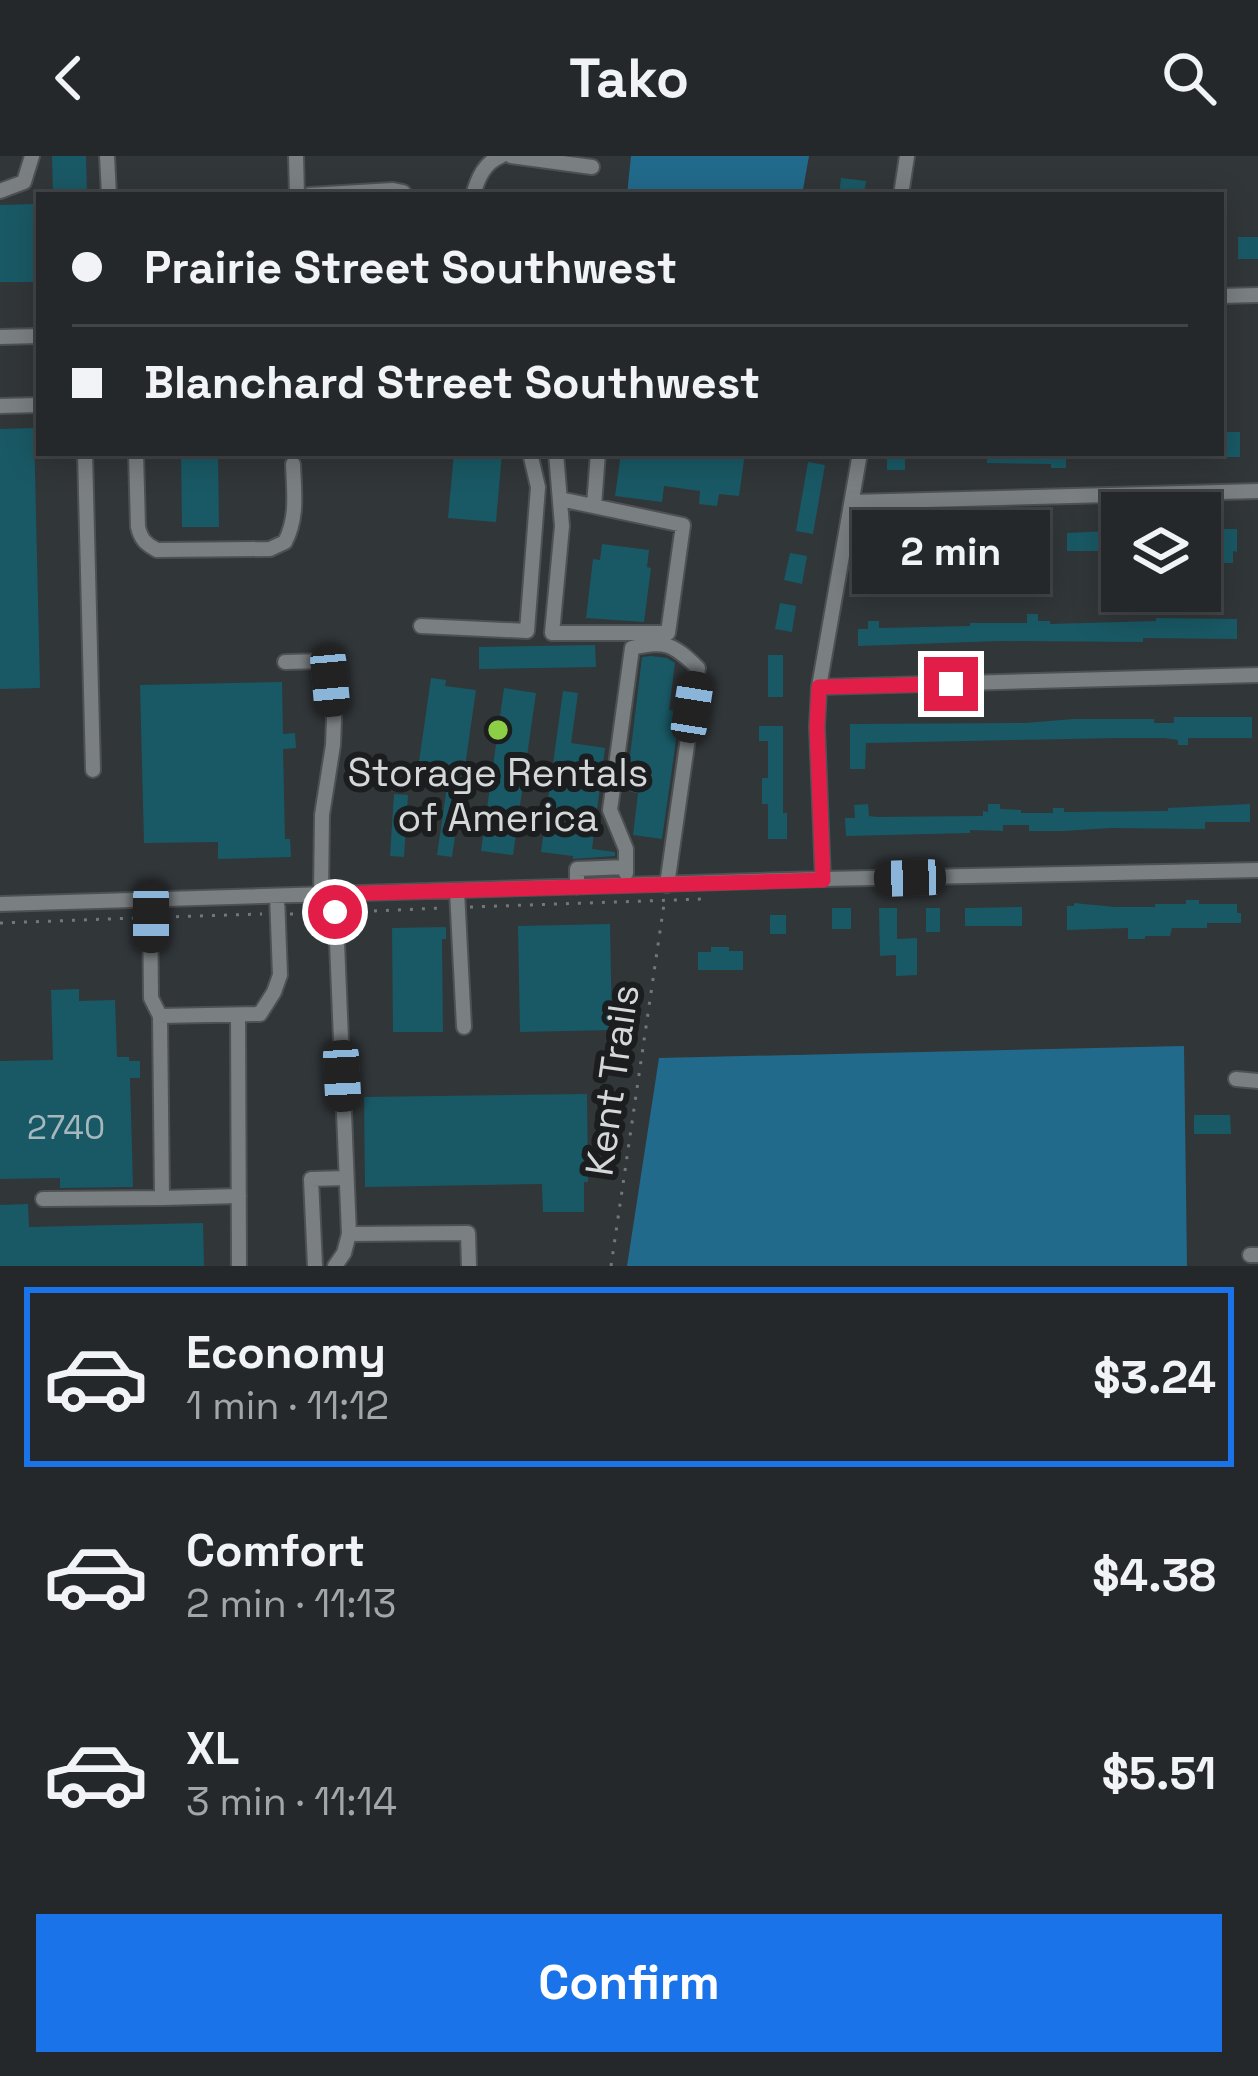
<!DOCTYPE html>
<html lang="en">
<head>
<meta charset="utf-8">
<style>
	body { margin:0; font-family:"Space Grotesk",sans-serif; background:#313437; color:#f1f3f6; height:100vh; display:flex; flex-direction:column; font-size:45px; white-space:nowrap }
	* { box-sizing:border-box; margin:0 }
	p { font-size:39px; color:#a3a6a9 }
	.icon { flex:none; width:66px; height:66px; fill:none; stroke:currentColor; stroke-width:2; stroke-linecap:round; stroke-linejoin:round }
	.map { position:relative; height:1110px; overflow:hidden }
	.details { display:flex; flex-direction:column; background:#25282b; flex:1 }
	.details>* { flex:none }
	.banner { position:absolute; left:36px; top:36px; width:1188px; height:264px; border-radius:0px; box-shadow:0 6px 30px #0003,0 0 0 3px #424447; display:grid; align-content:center; height:264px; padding:0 36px; background:#25282b }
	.tools { position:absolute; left:1101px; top:336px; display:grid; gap:24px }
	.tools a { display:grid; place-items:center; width:120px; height:120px; border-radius:0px; background:#25282b; box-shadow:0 6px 30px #0003,0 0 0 3px #424447; font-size:60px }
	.end { position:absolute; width:54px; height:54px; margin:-27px; border:15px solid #e11d48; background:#fff; box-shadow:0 0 0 6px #fff }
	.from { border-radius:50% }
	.bubble { position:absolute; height:84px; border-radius:0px; background:#25282b; box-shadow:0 6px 30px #0003,0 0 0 3px #424447; font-size:39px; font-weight:700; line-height:84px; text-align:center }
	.car { position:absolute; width:36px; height:72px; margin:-36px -18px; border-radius:15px; box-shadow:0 0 9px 3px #0007; background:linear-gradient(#222 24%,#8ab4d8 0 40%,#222 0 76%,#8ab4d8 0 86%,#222 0) }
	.banner b { display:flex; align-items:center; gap:42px; height:114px; font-size:45px }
	.banner b+b { border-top:3px solid #424447 }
	.banner i { width:30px; height:30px; background:#f1f3f6 }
	ul { padding:21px 0 0; list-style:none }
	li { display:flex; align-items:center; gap:36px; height:180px; margin:0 24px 18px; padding:0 12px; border:6px solid transparent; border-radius:0px }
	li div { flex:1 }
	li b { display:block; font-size:45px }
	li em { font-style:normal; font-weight:700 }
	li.selected { border-color:#1a73e8 }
	li>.icon { width:108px; height:108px; stroke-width:1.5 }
	.button { display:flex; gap:24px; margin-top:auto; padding:24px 36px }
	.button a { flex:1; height:138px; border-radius:0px; background:#1a73e8; color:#fff; font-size:48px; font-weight:700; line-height:138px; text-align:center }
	header { display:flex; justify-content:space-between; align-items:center; height:156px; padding:0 36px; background:#25282b; font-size:54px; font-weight:700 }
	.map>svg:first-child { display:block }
	.forest { fill:#226a8b }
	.building { fill:#195965 }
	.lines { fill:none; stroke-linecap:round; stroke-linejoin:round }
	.minor-casing { stroke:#4e5154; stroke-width:18 }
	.path { stroke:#73777a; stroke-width:3; stroke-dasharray:3 9; stroke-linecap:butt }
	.minor { stroke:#7a7f82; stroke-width:14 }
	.route { stroke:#e11d48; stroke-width:15 }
	.poi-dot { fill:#8cce45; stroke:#1b1d1e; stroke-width:4.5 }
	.labels { text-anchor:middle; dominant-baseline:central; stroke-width:12; stroke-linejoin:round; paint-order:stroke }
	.number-label { font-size:33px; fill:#a6b8bd }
	.poi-label { font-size:39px; fill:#d5d8da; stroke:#1b1d1e }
	.street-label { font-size:39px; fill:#d5d8da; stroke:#1b1d1e }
</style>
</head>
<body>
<header><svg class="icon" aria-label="back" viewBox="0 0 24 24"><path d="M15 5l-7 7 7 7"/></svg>Tako<svg class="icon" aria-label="search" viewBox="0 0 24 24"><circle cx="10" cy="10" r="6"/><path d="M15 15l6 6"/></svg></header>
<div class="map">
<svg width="1258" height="1110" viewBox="0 0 1258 1110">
	<rect width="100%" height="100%" fill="#313639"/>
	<path class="forest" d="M631 0H809L802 39H627Z
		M1184 890 1187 1110H627L659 902Z"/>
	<path class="building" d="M52 0H86L87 39H53Z
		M841 22 866 25 864 39H839Z
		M35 48 37 126H0V49Z
		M1238 81H1258V103H1238Z
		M34 272 40 532 0 533V273Z
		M1222 276H1240V301H1222Z
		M181 297H218L219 371H182Z
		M454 297H502L496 366 448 362Z
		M621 297H745L739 340 719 338 717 350 699 348 700 335 664 330 662 346 615 340Z
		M887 297H905V314H887Z
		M987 297H1066V312H1051V308L987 307Z
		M808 306 825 309 813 378 796 375Z
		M1221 373H1237V396L1233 395V407H1202V386H1221Z
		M1109 375H1122V399H1110V395H1067V377Z
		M1019 378H1046V395H1019Z
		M999 380V403H962V437H939V403L897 404V435H885L883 382Z
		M602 388 649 394 647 411 651 412 644 466 586 462 593 403 600 404Z
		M790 397 807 400 802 428 784 424Z
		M780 447 796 450 792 476 775 473Z
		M1027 458H1038V465H1050V468L1156 465V462L1237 463V483L1143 482V486L1000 485 858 490V473H868V465H879V472L970 470V467H1027Z
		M595 489 596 511 479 513V491Z
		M768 499H783V541H768Z
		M651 500 667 502 675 507 669 554 680 556 662 683 633 679 638 637 631 636 632 626 627 625 642 501Z
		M431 522 446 524 445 530 476 534 452 701 437 699 449 617 418 613Z
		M282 526 283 578 295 577 296 592 283 593 285 683H290L291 701 218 703V686L144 687 140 529Z
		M504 532 536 537 513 699 481 695Z
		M563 535 578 537 571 587 605 592 592 693 615 696V700L573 703V700L541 696Z
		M1174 561H1252V582H1188V589H1178V584L1164 582H1120L866 587 865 613H850V568L1025 567 1074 563H1154V567H1174Z
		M759 570H783V657H787V683H768V648H762V622H768V585H759Z
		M394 638 408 639 404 701 390 700Z
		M868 648 869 660 877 661 983 660V655L988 656V648H1000V653L1021 654V657H1053V652H1064V656L1168 655V652L1250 648V666H1205V673L1110 672 1064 675H1029V669H1003V675L970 674V677L846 680 845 662H855L854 649Z
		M1186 744H1199V748H1237V757H1241V767H1207V772H1172L1170 780H1145V783H1128V772L1067 774V750H1074V747L1115 751H1155V748H1186Z
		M1022 751V770H965V752Z
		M832 752H851V773H832Z
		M879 752H897V783L917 782V819L896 820V799L880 800Z
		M926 752H940V776H926Z
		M770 759H786V778H770Z
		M610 768 612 874 520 876 518 770Z
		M446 771V783H442L443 876H393L392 772Z
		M711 791H729V795H743V814H698V796H711Z
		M79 833V845L115 844 117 901H129V905H140V922H130L133 1031 60 1032V1022L0 1023V905L53 904 51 834Z
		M587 938 588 1026H584V1056H543L542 1028 365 1031 364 941Z
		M1194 959H1230L1231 978H1194Z
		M28 1048 29 1071 203 1067 204 1110H0V1049Z"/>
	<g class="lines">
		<g class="minor-casing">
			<path id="minor" d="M107 0 109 39
				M296 0 297 39
				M511 0 592 11
				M0 35 24 26 32 0
				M309 39 393 34 403 36 405 39
				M473 39C478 22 484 7 501 0
				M901 39 907 0
				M1221 140 1258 139
				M0 181 39 180
				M0 250 39 249
				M85 297 93 614
				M136 297 138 371C141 384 146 388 157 394L270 393 285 386C298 361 294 336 293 308
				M556 297 562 370 552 477H668L683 369 560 343
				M852 346 1258 335
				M594 350 598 297
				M421 470 527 475 538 331 530 297
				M285 506 325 505 329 509 334 563 333 589 322 659 321 738
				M819 531 1258 519
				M626 711V693L610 654 632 492C665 483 674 489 698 512L667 729
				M823 723 817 571 819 531 860 297
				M577 731V713L626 711V717
				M457 735 464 871
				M335 738 349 1078 468 1077 469 1110
				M150 743 151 842 160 860 260 858 274 836 280 819 277 740
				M0 748 823 723 1258 714
				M238 859 239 1110
				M160 860 162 1042 239 1040
				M1236 923 1258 925
				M43 1043 162 1042
				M1250 1099H1258
				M315 1110 311 1023 346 1022
				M335 1110 344 1097 349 1078"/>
		</g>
		<path class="path" d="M470 751 703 743
			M350 756 442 752
			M290 758 322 757
			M164 761 262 758
			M0 767 136 762
			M611 1110 664 748"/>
		<use href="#minor" class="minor"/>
	</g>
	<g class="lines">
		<path class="route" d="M335 756 334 738 823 724 817 571 819 531 951 528"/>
	</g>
	<circle class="poi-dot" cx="498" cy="574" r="12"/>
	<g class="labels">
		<g class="number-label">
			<text x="66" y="972">2740</text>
		</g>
		<g class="poi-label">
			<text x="498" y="616">Storage Rentals<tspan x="498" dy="45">of America</tspan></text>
		</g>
		<g class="street-label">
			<text transform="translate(612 924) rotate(-82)">Kent Trails</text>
		</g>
	</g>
</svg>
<div class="tools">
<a><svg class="icon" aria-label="layers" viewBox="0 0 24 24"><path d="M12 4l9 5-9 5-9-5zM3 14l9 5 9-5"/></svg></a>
</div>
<i class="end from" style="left:335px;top:756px"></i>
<i class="end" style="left:951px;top:528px"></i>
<div class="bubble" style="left:852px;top:354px;width:198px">2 min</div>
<i class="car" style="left:330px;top:525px;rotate:175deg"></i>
<i class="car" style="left:692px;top:551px;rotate:9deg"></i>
<i class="car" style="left:910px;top:722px;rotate:268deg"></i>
<i class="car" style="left:151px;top:761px;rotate:180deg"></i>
<i class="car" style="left:342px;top:920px;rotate:177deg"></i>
<div class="banner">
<b><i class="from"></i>Prairie Street Southwest</b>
<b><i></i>Blanchard Street Southwest</b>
</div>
</div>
<section class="details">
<ul>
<li class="selected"><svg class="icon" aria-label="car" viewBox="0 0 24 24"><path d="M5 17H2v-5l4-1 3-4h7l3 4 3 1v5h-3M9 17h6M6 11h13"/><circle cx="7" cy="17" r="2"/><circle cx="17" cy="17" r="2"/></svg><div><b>Economy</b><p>1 min · 11:12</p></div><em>$3.24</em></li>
<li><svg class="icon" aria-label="car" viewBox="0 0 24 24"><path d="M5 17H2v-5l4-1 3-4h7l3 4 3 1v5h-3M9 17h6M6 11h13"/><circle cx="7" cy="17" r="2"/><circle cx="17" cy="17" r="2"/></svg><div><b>Comfort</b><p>2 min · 11:13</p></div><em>$4.38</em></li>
<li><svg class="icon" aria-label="car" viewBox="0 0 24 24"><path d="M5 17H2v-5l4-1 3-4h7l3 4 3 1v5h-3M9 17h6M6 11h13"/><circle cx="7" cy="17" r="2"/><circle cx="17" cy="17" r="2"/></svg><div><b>XL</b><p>3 min · 11:14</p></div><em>$5.51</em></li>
</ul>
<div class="button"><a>Confirm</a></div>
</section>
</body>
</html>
